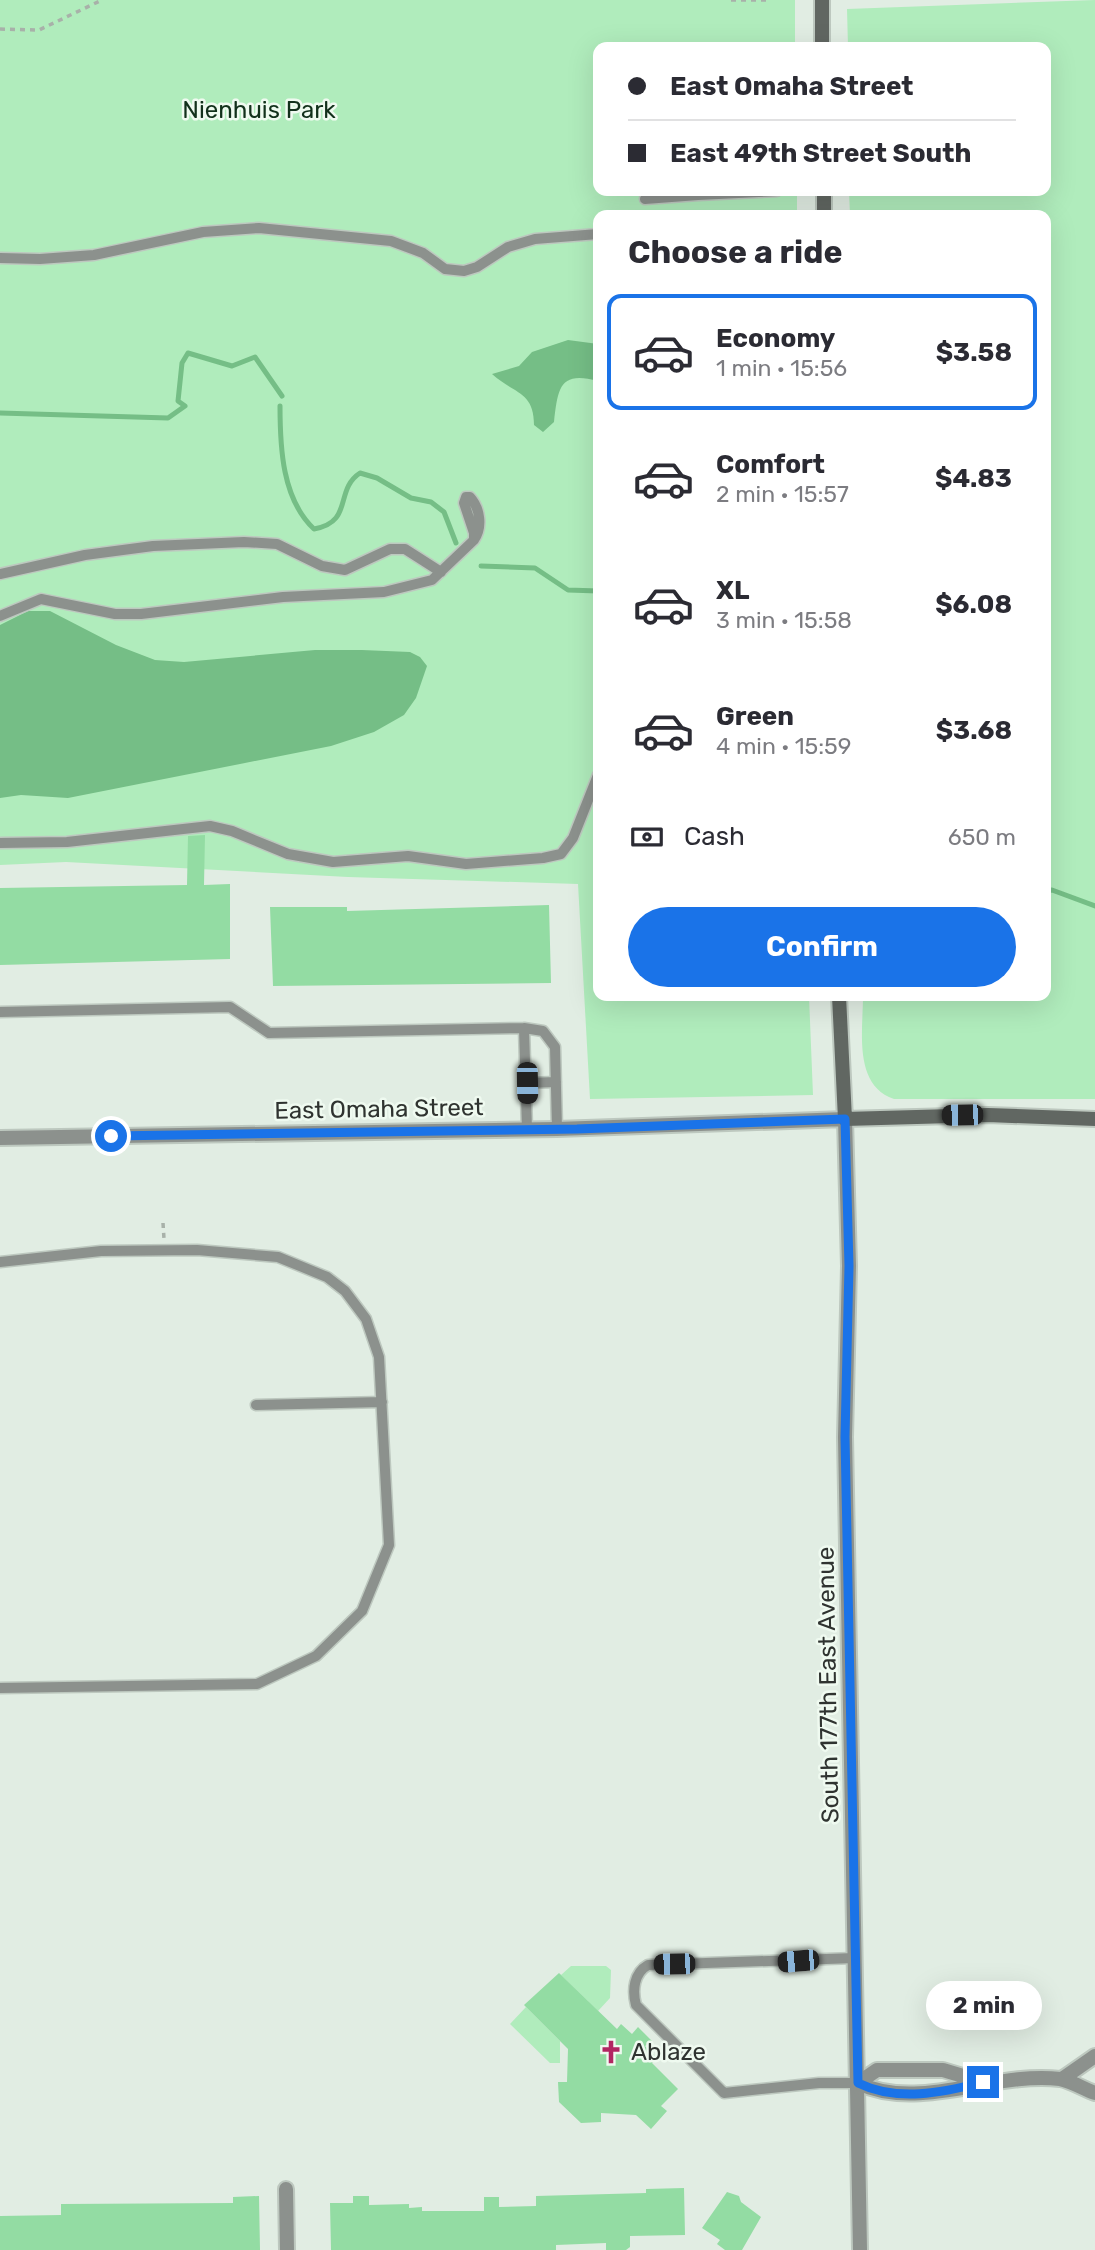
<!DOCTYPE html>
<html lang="en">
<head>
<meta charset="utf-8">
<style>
	body { margin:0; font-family:Rubik,sans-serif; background:#f2f2f3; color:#2b2b33; height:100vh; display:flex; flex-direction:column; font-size:26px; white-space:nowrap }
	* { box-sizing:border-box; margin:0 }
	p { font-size:23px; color:#7c7c81 }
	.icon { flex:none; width:38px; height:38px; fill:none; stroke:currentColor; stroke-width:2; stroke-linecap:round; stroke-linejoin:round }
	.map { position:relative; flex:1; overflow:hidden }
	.drawer { position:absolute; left:593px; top:210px; width:458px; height:791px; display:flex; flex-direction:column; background:#fff; border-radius:14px; box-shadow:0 7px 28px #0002 }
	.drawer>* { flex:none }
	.banner { position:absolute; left:593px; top:42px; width:458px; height:154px; border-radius:14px; box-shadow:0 7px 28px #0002; display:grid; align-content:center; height:154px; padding:0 35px; background:#fff }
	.end { position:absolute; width:32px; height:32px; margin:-16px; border:9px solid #1a73e8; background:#fff; box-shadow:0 0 0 4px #fff }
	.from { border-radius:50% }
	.bubble { position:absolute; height:49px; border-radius:24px; background:#fff; box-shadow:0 7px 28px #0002; font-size:23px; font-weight:700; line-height:49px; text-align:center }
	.car { position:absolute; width:21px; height:42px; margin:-21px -10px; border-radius:9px; box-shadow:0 0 5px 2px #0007; background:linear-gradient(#222 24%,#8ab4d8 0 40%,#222 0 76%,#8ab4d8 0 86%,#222 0) }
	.banner b { display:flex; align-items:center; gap:24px; height:66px; font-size:26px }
	.banner b+b { border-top:2px solid #e1e1e2 }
	.banner i { width:18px; height:18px; background:#2b2b33 }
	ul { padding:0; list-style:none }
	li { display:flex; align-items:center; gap:21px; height:116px; margin:0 14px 10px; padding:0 21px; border:4px solid transparent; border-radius:14px }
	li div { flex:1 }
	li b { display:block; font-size:26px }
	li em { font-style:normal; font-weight:700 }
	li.selected { border-color:#1a73e8 }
	li>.icon { width:63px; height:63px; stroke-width:1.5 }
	h2 { padding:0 35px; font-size:32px; line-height:84px }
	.pay { display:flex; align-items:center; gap:18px; height:77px; padding:0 35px; font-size:26px }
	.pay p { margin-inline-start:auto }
	.button { display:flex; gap:14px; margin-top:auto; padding:14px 35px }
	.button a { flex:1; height:80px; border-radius:42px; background:#1a73e8; color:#fff; font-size:28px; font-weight:700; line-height:80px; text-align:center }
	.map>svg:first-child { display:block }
	.green { fill:#b0ecbc }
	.water { fill:#75be86 }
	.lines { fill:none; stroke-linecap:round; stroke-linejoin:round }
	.stream { stroke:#75be86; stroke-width:5 }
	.building { fill:#93dca3 }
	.service-casing { stroke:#bdc8bf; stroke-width:13 }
	.minor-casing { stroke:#bdc8bf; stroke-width:18 }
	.tertiary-casing { stroke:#bdc8bf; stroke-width:18 }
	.secondary-casing { stroke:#bdc8bf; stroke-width:18 }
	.path { stroke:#a8b1a9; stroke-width:3.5; stroke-dasharray:5 5; stroke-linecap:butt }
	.service { stroke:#8c918d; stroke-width:10 }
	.minor { stroke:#8c918d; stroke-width:14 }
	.tertiary { stroke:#8c918d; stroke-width:14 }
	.secondary { stroke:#616762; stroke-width:14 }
	.route { stroke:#1a73e8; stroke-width:9 }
	.labels { text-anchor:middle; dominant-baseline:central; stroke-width:5; stroke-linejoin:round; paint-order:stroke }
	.park-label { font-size:24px; fill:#12311b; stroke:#effaf0 }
	.street-label { font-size:24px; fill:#2f3330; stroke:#effaf0 }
	.poi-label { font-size:24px; fill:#2f3330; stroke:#effaf0; text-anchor:start }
</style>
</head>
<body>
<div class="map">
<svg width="1095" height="2250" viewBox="0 0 1095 2250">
	<rect width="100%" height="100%" fill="#e1ede3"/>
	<path class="green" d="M0 0H795V47H598V191H797V215H598V996H809L813 1095 590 1099 578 884 348 877 66 862 0 865Z
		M1095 0V1099H894C853 1085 863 1031 863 996H1046V215H850L849 191H1046V47H848L847 9Z
		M571 1966H606L611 1970 610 1998 598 2011 561 1975Z
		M526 2007 560 2041V2063H550L510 2024Z"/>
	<path class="water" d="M568 340 598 344V381C560 371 558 387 554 422L543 432 534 425C534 391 514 394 492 374L519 366 532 352Z
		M28 611H50L116 645 155 660 184 662 315 650H362L410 652 420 657 427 666 416 698 404 715 374 732 331 746 68 798 21 795 0 798V625Z"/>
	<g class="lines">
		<path class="stream" d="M280 406C280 447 282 499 314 529 354 522 334 490 360 473L377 478 411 498 431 502 444 512 456 543
			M0 413 168 418 185 406 178 401 182 363 188 353 232 366 255 357 282 396
			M481 566 535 568 568 590 598 591
			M1046 891 1052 890 1095 906"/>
	</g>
	<path class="building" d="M205 835 204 885 230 884V959L0 965V888L187 885 188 836Z
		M549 905 551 983 273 986 270 907H347V911Z
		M559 1973 617 2029 621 2024 632 2034 638 2027 652 2041 645 2046 656 2057 652 2063 678 2089 661 2106 667 2111 651 2129 636 2115 601 2113V2122L581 2123 559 2102 558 2082H567L568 2049 524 2005Z
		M684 2188 685 2235 630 2236V2247L626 2250H606V2243L556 2245V2250H331L330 2203H353V2196H369V2205L409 2204V2208L422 2207V2211H484V2197H499V2207L536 2206V2196L646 2193V2189Z
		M727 2192 739 2196 741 2202 761 2217 742 2250H725L717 2244 720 2240 702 2228Z
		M259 2196 260 2250H0V2216L61 2215V2204L233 2203V2197Z"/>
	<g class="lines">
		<g class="service-casing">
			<path id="service" d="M698 191V195L777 191
				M645 199 698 195
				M0 258 40 259 94 255 203 232 259 228 391 241 423 253 445 269 464 271 477 267 508 247 535 239 598 234
				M0 574 85 555 153 546 244 542 277 544 322 566 345 570 390 549H405L441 572
				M0 616 41 599 115 614H141L283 597 384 592 432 580 474 540C483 527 480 508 470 497H466L464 503 474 533V540
				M0 843 67 842 210 826 232 831 288 854 333 862 408 856 466 864 543 858 561 854 573 838 598 775
				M0 1012 230 1007 269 1033 524 1028 543 1031 555 1047 557 1129
				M524 1028 527 1130
				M527 1083 556 1082
				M0 1262 101 1251 197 1250 278 1257 327 1277 345 1291 366 1319 379 1357 389 1545 362 1611 316 1656 257 1684 0 1688
				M256 1405 382 1402
				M855 1958 648 1965C634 1973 632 1990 636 2005L724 2093 819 2083H858"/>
		</g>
		<g class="minor-casing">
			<path id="minor" d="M1062 2079 1095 2056
				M858 2083C918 2112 994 2071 1060 2079 1071 2081 1084 2089 1095 2093
				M858 2083 877 2070H943L983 2082
				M286 2189 287 2250"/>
		</g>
		<g class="tertiary-casing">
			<path id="tertiary" d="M0 1138 557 1129 845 1119 849 1266 845 1437 860 2250"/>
		</g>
		<g class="secondary-casing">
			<path id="secondary" d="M822 0V47
				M824 191V215
				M839 996 845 1119 988 1115 1095 1119"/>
		</g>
		<path class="path" d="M731 0H767
			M0 29 39 30 102 0
			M163 1223 164 1239"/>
		<use href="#service" class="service"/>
		<use href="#minor" class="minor"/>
		<use href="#tertiary" class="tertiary"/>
		<use href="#secondary" class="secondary"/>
	</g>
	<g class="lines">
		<path class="route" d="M111 1136 577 1129 845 1119 849 1266 845 1437 858 2083C897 2102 942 2093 983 2082"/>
	</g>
	<defs>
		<g id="church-bare" transform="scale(1.89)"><path d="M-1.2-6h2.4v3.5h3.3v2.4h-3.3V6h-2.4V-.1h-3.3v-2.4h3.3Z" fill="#b22662" stroke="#effaf0" stroke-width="2.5" paint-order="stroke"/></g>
	</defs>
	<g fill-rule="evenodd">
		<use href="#church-bare" x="611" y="2052"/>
	</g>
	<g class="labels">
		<g class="park-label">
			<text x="259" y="110">Nienhuis Park</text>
		</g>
		<g class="street-label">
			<text transform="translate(379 1109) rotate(-1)">East Omaha Street</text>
			<text transform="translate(828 1685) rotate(-91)">South 177th East Avenue</text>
		</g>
		<g class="poi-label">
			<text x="631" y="2052">Ablaze</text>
		</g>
	</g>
</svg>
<i class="end from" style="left:111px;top:1136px"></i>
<i class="end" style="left:983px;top:2082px"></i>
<div class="bubble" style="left:926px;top:1981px;width:116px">2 min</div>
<i class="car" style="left:527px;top:1083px;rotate:179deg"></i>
<i class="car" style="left:962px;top:1115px;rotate:269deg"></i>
<i class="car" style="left:798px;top:1961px;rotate:265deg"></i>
<i class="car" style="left:674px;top:1964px;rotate:269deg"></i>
<div class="banner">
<b><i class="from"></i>East Omaha Street</b>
<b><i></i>East 49th Street South</b>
</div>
<section class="drawer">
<h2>Choose a ride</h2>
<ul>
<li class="selected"><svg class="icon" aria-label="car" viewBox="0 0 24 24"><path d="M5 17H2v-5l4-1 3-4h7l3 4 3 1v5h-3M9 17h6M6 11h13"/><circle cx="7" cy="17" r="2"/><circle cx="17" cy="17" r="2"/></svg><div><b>Economy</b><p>1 min · 15:56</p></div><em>$3.58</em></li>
<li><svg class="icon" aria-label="car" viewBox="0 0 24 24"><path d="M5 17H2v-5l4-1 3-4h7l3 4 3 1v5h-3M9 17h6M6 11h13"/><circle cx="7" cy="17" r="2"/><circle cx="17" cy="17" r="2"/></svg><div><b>Comfort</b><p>2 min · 15:57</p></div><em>$4.83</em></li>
<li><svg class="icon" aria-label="car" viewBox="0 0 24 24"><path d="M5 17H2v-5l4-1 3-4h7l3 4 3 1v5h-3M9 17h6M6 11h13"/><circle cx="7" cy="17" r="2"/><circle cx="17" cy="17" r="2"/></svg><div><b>XL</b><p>3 min · 15:58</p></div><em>$6.08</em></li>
<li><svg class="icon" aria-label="car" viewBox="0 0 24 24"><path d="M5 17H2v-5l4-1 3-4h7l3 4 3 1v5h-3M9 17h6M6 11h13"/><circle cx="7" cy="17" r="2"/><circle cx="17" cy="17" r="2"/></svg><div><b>Green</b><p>4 min · 15:59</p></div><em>$3.68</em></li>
</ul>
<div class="pay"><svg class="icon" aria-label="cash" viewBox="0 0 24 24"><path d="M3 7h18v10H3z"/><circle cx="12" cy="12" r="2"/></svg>Cash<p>650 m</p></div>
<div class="button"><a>Confirm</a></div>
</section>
</div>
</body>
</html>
